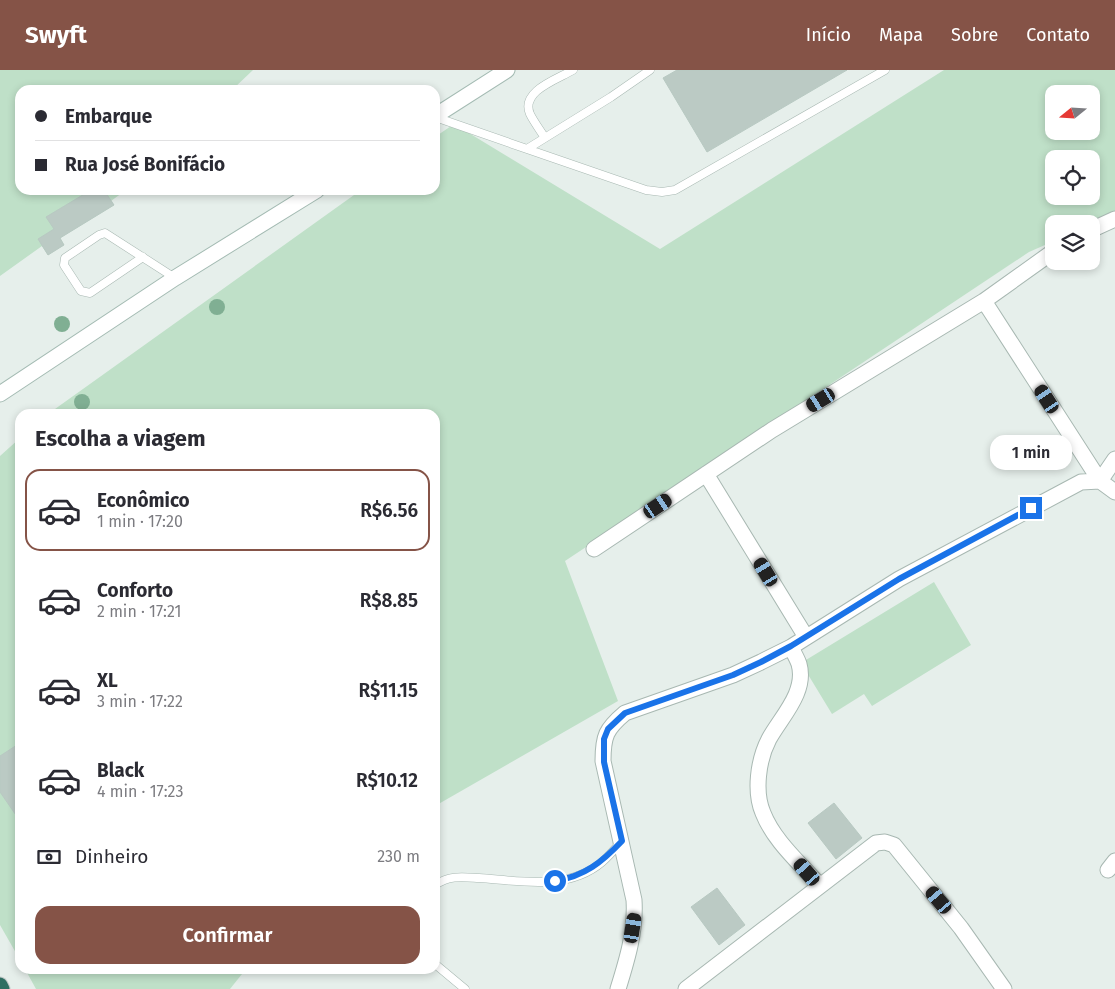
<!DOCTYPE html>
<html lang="pt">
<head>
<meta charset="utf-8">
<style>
	body { margin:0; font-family:"Fira Sans",sans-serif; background:#f2f2f3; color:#2b2b33; height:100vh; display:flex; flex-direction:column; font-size:19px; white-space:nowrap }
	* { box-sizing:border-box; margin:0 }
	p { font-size:16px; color:#7c7c81 }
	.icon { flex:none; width:28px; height:28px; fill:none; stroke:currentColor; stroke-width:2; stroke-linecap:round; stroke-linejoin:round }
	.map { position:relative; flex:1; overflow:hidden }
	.panel { position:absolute; left:15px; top:339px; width:425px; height:565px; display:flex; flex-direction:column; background:#fff; border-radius:15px; box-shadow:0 2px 8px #0003 }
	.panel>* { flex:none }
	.banner { position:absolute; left:15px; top:15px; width:425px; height:110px; border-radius:15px; box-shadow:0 2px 8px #0003; display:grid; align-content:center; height:110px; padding:0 20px; background:#fff }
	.needle { width:32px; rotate:252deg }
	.controls { position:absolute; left:1045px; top:15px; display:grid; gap:10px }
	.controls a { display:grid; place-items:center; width:55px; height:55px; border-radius:10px; background:#fff; box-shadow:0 2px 8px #0003; font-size:25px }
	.end { position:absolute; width:22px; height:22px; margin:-11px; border:6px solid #1a73e8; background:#fff; box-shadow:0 0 0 2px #fff }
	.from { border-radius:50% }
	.bubble { position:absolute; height:35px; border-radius:15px; background:#fff; box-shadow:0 2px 8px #0003; font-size:16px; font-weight:600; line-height:35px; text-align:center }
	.car { position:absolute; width:15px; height:30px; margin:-15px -8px; border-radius:6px; box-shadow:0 0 4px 1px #0007; background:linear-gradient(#222 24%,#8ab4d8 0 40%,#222 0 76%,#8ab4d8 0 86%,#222 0) }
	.banner b { display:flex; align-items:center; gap:18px; height:48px; font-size:19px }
	.banner b+b { border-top:1px solid #e1e1e2 }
	.banner i { width:12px; height:12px; background:#2b2b33 }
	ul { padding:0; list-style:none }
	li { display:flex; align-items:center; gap:15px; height:82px; margin:0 10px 8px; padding:0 10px; border:2px solid transparent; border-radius:15px }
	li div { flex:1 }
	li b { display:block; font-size:19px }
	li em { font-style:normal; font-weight:600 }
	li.current { border-color:#855347 }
	li>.icon { width:45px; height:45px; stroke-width:1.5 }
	h2 { padding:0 20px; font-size:22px; line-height:60px }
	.pay { display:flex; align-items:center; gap:12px; height:55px; padding:0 20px; font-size:19px }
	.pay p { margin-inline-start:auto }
	.button { display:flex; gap:10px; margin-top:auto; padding:10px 20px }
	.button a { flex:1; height:58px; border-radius:15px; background:#855347; color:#fff; font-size:20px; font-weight:600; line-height:58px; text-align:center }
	header { display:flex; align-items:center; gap:30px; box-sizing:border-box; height:70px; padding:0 25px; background:#855347; color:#fff }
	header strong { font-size:24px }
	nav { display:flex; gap:28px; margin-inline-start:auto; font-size:18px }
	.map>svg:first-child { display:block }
	.green { fill:#bfe0c8; fill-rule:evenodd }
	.building { fill:#bbcac4; stroke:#b8c9c2 }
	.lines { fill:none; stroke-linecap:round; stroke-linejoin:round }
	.lane-casing { stroke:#a8b8b2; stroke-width:9 }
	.street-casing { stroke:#a8b8b2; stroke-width:17 }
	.secondary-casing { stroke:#a4bbb3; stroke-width:17 }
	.highway-casing { stroke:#c2cac8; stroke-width:17 }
	.lane { stroke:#fff; stroke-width:8 }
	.street { stroke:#fff; stroke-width:15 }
	.secondary { stroke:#fff; stroke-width:15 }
	.highway { stroke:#2f6f62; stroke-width:15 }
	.tree { fill:#80af93 }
	.route { stroke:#1a73e8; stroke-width:6 }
</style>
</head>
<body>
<header>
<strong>Swyft</strong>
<nav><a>Início</a><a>Mapa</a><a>Sobre</a><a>Contato</a></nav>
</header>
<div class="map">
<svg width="1115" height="919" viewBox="0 0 1115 919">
	<rect width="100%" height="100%" fill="#e6efeb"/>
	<path class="green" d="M0 0H253L232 20H20V120H126L111 131 114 135 60 168 64 175 48 185 42 176 0 206Z
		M944 0H1115V141L1088 154H1054V171L1029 182 565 491 618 631 435 736V344H48L361 120H435V67L454 54 660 179ZM1054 24H1091V61H1054ZM1054 89H1091V126H1054Z
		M20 368V890L0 855V386Z
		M934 512 971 575 872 636 864 624 832 644 801 593Z
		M25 899H246L230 919H36Z"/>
	<path class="building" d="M677 0H847L707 82 663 8Z
		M91 120H104L114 135 60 168 64 175 48 185 38 169 54 159 46 147Z
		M20 673V751L0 722V686Z
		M834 733 862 768 836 789 808 753Z
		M717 818 745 855 719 875 691 837Z"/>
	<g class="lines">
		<g class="lane-casing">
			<path id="lane" d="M435 47 527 79 611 27 650 0
				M545 68C540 60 534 52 530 44 520 21 558 9 573 0
				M527 79 646 120 662 122 675 120 885 0
				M143 187 90 223 81 221 64 195 65 188 99 165 105 163 175 208
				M435 815C450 805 462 807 479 808 520 811 568 821 602 792 609 786 615 779 621 772
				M435 894 465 919"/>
		</g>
		<g class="street-casing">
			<path id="street" d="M1091 160 1115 149
				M984 231 1100 411 1115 389
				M706 404 806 567
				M594 479 772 360 984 231 1054 181
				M791 577C793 582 797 588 799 594 807 622 781 647 769 669 758 690 754 722 763 743 774 771 800 793 819 815
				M1108 800 1115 791
				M618 919C627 890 636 861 634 830L603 691C603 666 606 659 625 643L733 605 761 592 791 577 899 509 1081 412 1100 411 1115 422
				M686 919 876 773 885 772 894 775 961 858 1004 919"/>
		</g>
		<g class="secondary-casing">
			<path id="secondary" d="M435 46 507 0
				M0 324 175 208 317 120"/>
		</g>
		<g class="highway-casing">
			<path id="highway" d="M0 915 2 919"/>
		</g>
		<use href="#lane" class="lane"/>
		<use href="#street" class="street"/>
		<use href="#secondary" class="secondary"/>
		<use href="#highway" class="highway"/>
	</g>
	<g class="tree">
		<circle cx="217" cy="237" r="8"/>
		<circle cx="62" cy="254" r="8"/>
		<circle cx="82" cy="332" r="8"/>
	</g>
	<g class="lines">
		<path class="route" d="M555 811C585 806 602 792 622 771L604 692V669L608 659 625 643 733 605 761 592 791 576 899 509 1031 438"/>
	</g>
</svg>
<div class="controls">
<a><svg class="needle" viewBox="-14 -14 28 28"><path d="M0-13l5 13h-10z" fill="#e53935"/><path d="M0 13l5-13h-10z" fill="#7c7c81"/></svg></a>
<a><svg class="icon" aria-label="locate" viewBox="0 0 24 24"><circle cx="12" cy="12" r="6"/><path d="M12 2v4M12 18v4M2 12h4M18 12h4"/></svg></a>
<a><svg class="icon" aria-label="layers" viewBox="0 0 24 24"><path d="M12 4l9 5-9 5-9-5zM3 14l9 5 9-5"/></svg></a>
</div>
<i class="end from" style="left:555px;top:811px"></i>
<i class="end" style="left:1031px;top:438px"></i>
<div class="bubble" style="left:990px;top:365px;width:82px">1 min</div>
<i class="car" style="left:1047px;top:329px;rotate:327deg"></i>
<i class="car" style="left:821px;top:330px;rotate:239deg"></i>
<i class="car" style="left:658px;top:436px;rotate:56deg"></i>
<i class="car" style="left:766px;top:502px;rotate:329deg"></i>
<i class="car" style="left:807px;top:802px;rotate:319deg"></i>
<i class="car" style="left:939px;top:830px;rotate:320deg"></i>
<i class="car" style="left:633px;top:858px;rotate:9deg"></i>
<div class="banner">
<b><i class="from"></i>Embarque</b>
<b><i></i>Rua José Bonifácio</b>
</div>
<section class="panel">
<h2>Escolha a viagem</h2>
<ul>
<li class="current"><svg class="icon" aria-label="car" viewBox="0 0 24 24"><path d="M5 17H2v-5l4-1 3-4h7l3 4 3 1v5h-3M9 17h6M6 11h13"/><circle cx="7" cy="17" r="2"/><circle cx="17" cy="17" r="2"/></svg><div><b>Econômico</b><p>1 min · 17:20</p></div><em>R$6.56</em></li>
<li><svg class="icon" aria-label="car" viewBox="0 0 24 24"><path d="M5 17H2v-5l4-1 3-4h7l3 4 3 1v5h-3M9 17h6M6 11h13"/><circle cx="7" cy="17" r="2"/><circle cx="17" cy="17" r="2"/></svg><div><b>Conforto</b><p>2 min · 17:21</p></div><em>R$8.85</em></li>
<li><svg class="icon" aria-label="car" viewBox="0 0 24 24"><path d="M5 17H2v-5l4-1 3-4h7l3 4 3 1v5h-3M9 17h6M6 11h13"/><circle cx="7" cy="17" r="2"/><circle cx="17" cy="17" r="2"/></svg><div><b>XL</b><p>3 min · 17:22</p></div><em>R$11.15</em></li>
<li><svg class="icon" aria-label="car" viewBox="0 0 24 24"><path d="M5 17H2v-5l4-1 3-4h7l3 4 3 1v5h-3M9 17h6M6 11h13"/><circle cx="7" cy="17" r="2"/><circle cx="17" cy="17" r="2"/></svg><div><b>Black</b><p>4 min · 17:23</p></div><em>R$10.12</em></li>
</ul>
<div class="pay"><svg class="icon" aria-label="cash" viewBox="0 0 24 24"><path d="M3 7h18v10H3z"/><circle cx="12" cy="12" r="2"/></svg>Dinheiro<p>230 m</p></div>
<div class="button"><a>Confirmar</a></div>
</section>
</div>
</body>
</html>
